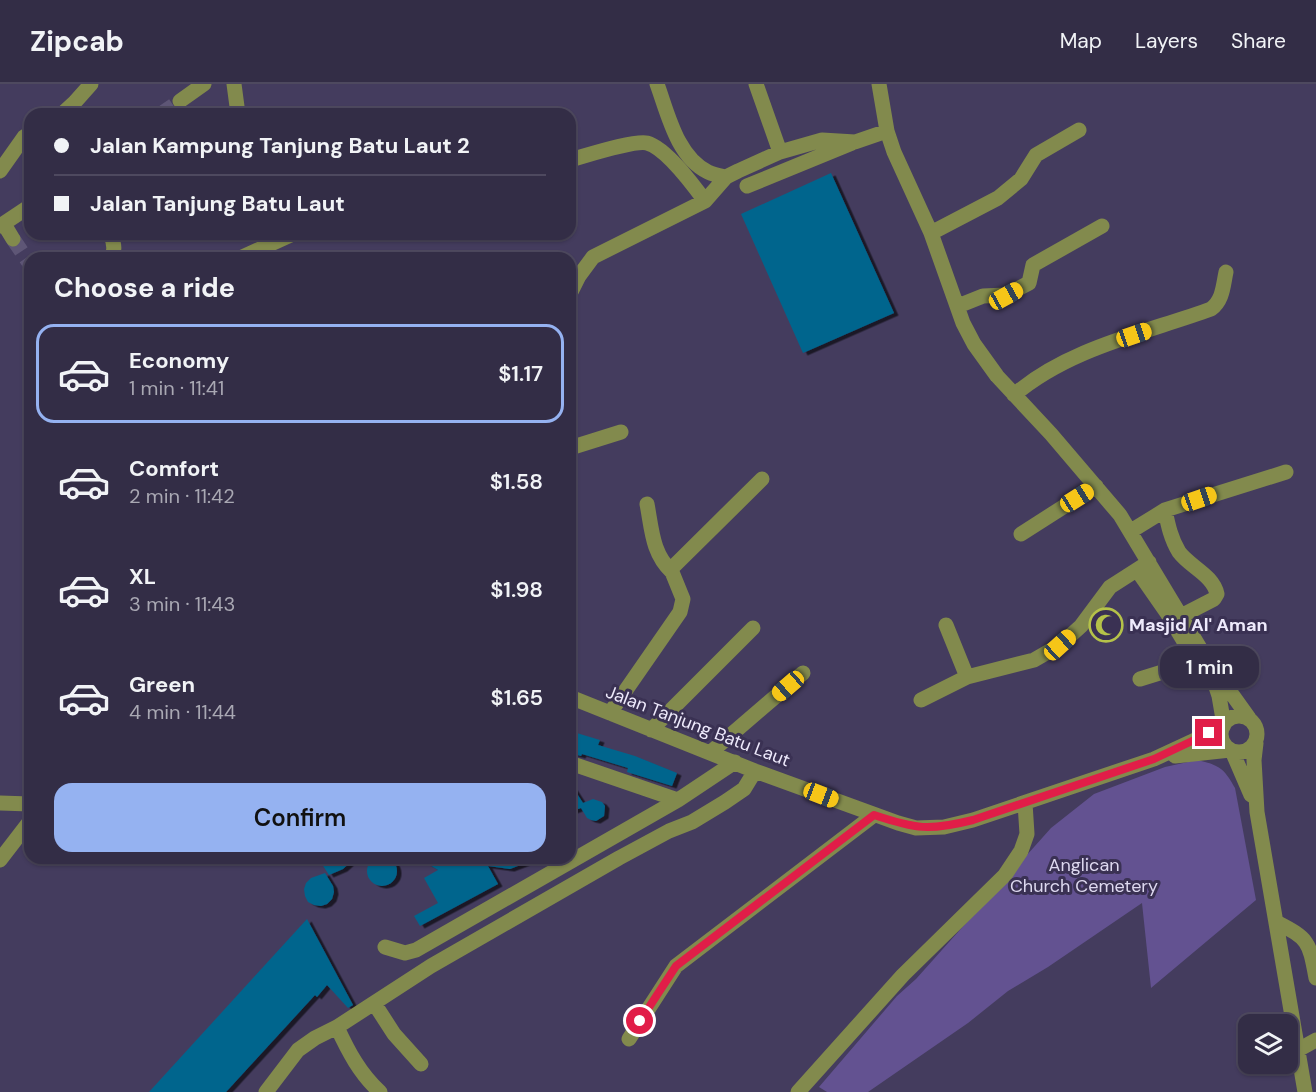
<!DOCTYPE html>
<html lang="en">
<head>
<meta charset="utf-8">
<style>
	body { margin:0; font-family:"DM Sans",sans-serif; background:#3e3951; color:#f1f3f6; height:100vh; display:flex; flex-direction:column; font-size:22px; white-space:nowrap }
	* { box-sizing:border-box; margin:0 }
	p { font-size:20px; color:#a9a8b3 }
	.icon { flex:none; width:33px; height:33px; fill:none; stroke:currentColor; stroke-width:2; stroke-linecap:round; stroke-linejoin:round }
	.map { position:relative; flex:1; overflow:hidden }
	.details { position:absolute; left:24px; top:168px; width:552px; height:612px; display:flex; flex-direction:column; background:#332d46; border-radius:18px; box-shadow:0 2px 4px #0004,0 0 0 2px #4e495f }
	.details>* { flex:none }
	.guide { position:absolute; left:24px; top:24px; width:552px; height:132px; border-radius:18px; box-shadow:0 2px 4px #0004,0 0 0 2px #4e495f; display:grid; align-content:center; height:132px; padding:0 30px; background:#332d46 }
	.fabs { position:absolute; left:1238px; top:930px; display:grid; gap:12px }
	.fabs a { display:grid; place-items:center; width:60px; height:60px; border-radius:12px; background:#332d46; box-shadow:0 2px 4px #0004,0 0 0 2px #4e495f; font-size:30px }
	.end { position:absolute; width:27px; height:27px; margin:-14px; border:8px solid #e11d48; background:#fff; box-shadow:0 0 0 3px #fff }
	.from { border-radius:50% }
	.bubble { position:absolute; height:42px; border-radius:18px; background:#332d46; box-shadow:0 2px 4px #0004,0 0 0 2px #4e495f; font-size:20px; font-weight:600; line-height:42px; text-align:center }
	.car { position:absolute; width:18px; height:36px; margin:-18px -9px; border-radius:8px; box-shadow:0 0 4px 2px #0007; background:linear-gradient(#f5c518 24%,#345 0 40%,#f5c518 0 76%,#345 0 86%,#f5c518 0) }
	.guide b { display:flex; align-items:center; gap:21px; height:57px; font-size:22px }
	.guide b+b { border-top:2px solid #4e495f }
	.guide i { width:15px; height:15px; background:#f1f3f6 }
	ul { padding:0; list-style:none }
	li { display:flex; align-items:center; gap:18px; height:99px; margin:0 12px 9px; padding:0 18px; border:3px solid transparent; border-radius:18px }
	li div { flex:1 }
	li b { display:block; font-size:22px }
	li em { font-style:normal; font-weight:600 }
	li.current { border-color:#95b2f1 }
	li>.icon { width:54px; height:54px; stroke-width:1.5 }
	h2 { padding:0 30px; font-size:27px; line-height:72px }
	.cta { display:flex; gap:12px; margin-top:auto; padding:12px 30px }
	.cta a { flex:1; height:69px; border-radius:18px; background:#95b2f1; color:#111; font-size:24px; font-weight:600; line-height:69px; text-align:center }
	header { display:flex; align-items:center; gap:36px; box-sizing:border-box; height:84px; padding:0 30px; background:#332d46; border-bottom:2px solid #4e495f }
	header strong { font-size:28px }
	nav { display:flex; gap:33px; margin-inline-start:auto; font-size:21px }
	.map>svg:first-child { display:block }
	.green { fill:#635291 }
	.building { fill:#01658d; filter:url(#shadow) }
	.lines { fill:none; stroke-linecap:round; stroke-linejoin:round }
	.minor-tunnel { stroke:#5e5676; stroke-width:15; stroke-dasharray:15 8; stroke-linecap:butt }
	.minor { stroke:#828a4d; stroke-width:15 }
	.route { stroke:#e11d48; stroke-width:8 }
	.labels { text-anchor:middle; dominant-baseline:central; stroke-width:6; stroke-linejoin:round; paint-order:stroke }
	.poi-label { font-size:18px; font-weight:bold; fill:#eeeafc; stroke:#3a3153; text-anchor:start }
	.street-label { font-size:18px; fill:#eeeafc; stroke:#3a3153 }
	.park-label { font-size:18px; fill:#ded9f0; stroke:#3a3153 }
</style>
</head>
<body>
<header>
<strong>Zipcab</strong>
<nav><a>Map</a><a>Layers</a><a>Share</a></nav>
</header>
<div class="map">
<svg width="1316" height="1008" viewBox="0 0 1316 1008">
	<defs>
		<filter id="shadow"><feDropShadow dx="4.5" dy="2.5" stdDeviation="0" flood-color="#0009"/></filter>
	</defs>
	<rect width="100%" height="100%" fill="#443c5e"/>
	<path class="green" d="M1197 676C1219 681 1224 684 1235 704L1256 816 1151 904 1142 819 1048 883 1008 907 968 939 868 1008H827L819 1003 897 912 916 895 1051 744 1094 710 1165 683Z"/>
	<path class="building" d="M831 89 894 229 803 269 741 130Z
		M570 647 600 656 598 661 635 672 677 689 672 702 627 688 628 684 582 670 581 672 570 669Z
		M570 699 583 719 593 715 602 718 605 722 604 732 596 737 591 736 587 734 581 724 570 728Z
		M367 787a15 15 0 1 1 30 0a15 15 0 1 1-30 0Z
		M318 774H355L343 785 329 791Z
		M418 774H536V775L510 785 488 782 498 800 420 842 414 832 438 819 424 794 438 786Z
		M325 789 333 802 334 808 332 815 327 820 321 822 314 821 308 818 305 812 304 805 306 799 311 794Z
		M307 835 353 921 348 924 327 901 317 913 315 911 226 1008H149Z"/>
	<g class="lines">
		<path class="minor-tunnel" d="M161 30 180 17
			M13 155 30 180"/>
		<path class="minor" d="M234 0 238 30
			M657 0C668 30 677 73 708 88 714 91 721 92 726 93
			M756 0 780 68
			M879 0 887 47 894 68 931 149 963 239 974 260 997 292 1051 350 1120 431 1206 574 1249 634
			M180 17 204 0
			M62 30 75 18 91 0
			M570 76C585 72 634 56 647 59 666 64 694 102 705 117
			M0 87 24 53 30 49
			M747 102 852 59
			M4 140 13 155
			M0 142 30 122
			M931 149 998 114 1021 95 1036 71 1079 46
			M110 150C114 158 116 166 111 174
			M240 174 293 150
			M570 210 579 192 593 173 705 117 726 93 738 87 780 68 822 56 855 58 887 47
			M958 222 983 212 1006 211 1029 199 1033 181 1102 142
			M1014 311C1069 264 1145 249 1211 225 1223 216 1223 202 1226 188
			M570 364 621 348
			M647 420C652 446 652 469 672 488
			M1165 426C1168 441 1171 455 1179 468 1190 483 1213 491 1217 510L1214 515 1181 532
			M1131 447 1165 426 1286 388
			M1021 450 1096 402
			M1137 486 1167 529 1189 566V572L1180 580 1169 586 1140 595
			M946 541 967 593
			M1211 588 1219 612 1224 641
			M570 613 755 687 898 739 916 744 944 743 973 736 1154 675 1223 643
			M921 616 967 593 1034 576 1060 561 1081 542 1110 503 1149 478
			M610 629 680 528 683 515 672 488V484L762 395
			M1221 650a18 18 0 1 1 36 0a18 18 0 1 1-36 0Z
			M651 646 753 544
			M1256 659 1254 676 1257 728 1305 1008
			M1232 667 1251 711
			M711 668 803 589
			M1175 672 1230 666
			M570 679 678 716
			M0 719 30 720
			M0 776 30 737
			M1276 838C1309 855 1309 857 1316 894
			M385 863 405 869 416 866 678 716 735 678
			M374 919 394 950 421 980
			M337 943C348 967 360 990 380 1008
			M629 955 676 882 874 731
			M1298 966 1316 956
			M266 1008 298 966 315 954 337 943 431 882 619 774 669 747 692 738 725 718 744 705 755 687
			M798 1008 903 891 1005 791 1021 767 1027 750 1025 719"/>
	</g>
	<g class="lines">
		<path class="route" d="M640 937 676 882 874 731C916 745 929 747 973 736L1154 675 1209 649"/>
	</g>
	<defs>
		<g id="mosque-ring" transform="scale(1.725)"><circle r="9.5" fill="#3a3153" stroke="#b5c249" stroke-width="1.5"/><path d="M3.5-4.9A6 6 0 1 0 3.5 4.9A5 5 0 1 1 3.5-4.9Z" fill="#b5c249"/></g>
	</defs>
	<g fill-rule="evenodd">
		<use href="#mosque-ring" x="1106" y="541"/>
	</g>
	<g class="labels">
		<g class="poi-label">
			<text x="1129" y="541">Masjid Al' Aman</text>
		</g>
		<g class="street-label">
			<text transform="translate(698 642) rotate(21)">Jalan Tanjung Batu Laut</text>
		</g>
		<g class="park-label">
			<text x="1084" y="781">Anglican<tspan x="1084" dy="21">Church Cemetery</tspan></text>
		</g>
	</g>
</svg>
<div class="fabs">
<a><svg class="icon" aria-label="layers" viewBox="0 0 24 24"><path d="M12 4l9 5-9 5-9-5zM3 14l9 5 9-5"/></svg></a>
</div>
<i class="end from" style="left:640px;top:937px"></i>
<i class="end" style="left:1209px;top:649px"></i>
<div class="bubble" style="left:1160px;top:562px;width:99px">1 min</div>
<i class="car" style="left:1006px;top:212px;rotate:61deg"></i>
<i class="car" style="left:1134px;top:251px;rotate:71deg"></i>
<i class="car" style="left:1077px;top:414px;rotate:58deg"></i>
<i class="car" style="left:1199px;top:415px;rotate:71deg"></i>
<i class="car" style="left:1060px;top:561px;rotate:48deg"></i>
<i class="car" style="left:788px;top:602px;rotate:229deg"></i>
<i class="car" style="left:821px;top:711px;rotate:111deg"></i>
<div class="guide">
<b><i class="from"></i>Jalan Kampung Tanjung Batu Laut 2</b>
<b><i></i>Jalan Tanjung Batu Laut</b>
</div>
<section class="details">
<h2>Choose a ride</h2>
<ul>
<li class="current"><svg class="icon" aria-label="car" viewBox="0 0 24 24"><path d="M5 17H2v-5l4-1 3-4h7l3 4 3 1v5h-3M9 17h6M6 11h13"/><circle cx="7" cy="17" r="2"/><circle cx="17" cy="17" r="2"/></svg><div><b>Economy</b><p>1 min · 11:41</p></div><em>$1.17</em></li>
<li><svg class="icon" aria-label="car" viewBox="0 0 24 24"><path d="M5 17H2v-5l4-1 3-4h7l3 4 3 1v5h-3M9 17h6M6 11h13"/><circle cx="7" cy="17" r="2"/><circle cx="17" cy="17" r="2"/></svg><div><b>Comfort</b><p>2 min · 11:42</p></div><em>$1.58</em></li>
<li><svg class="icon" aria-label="car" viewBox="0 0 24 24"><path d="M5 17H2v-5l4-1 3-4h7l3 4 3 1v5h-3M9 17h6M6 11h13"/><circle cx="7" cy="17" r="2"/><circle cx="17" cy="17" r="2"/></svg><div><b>XL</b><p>3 min · 11:43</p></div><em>$1.98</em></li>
<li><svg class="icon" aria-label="car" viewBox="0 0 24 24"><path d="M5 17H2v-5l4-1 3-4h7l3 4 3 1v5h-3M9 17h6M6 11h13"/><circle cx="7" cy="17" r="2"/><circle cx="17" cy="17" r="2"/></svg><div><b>Green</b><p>4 min · 11:44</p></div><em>$1.65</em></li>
</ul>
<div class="cta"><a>Confirm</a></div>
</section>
</div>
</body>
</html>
